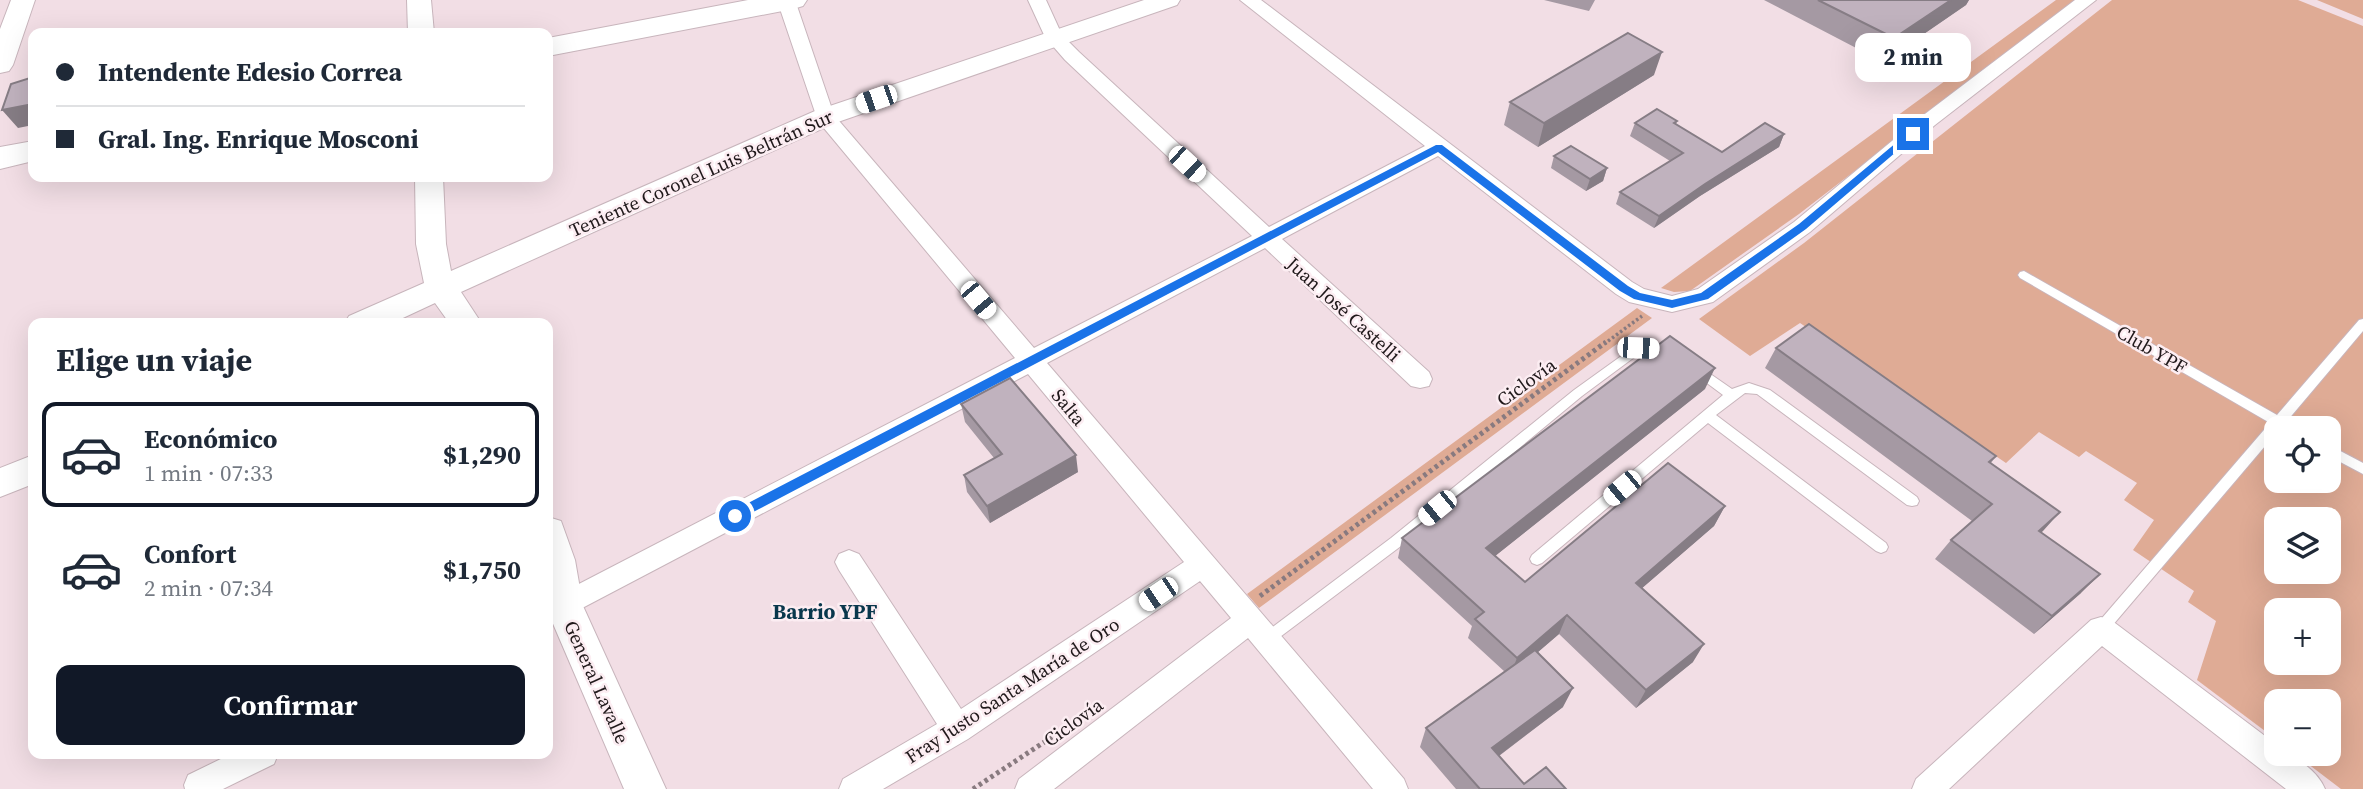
<!DOCTYPE html>
<html lang="es">
<head>
<meta charset="utf-8">
<style>
	body { margin:0; font-family:"Source Serif 4",serif; background:#f2f2f3; color:#1f2937; height:100vh; display:flex; flex-direction:column; font-size:26px; white-space:nowrap }
	* { box-sizing:border-box; margin:0 }
	p { font-size:23px; color:#747a83 }
	.icon { flex:none; width:38px; height:38px; fill:none; stroke:currentColor; stroke-width:2; stroke-linecap:round; stroke-linejoin:round }
	.map { position:relative; flex:1; overflow:hidden }
	.panel { position:absolute; left:28px; top:318px; width:525px; height:441px; display:flex; flex-direction:column; background:#fff; border-radius:14px; box-shadow:0 7px 28px #0002 }
	.panel>* { flex:none }
	.top-card { position:absolute; left:28px; top:28px; width:525px; height:154px; border-radius:14px; box-shadow:0 7px 28px #0002; display:grid; align-content:center; height:154px; padding:0 28px; background:#fff }
	.controls { position:absolute; left:2264px; top:416px; display:grid; gap:14px }
	.controls a { display:grid; place-items:center; width:77px; height:77px; border-radius:14px; background:#fff; box-shadow:0 7px 28px #0002; font-size:35px }
	.end { position:absolute; width:32px; height:32px; margin:-16px; border:9px solid #1a73e8; background:#fff; box-shadow:0 0 0 4px #fff }
	.from { border-radius:50% }
	.bubble { position:absolute; height:49px; border-radius:14px; background:#fff; box-shadow:0 7px 28px #0002; font-size:23px; font-weight:700; line-height:49px; text-align:center }
	.car { position:absolute; width:21px; height:42px; margin:-21px -10px; border-radius:9px; box-shadow:0 0 5px 2px #0007; background:linear-gradient(#fff 24%,#345 0 40%,#fff 0 76%,#345 0 86%,#fff 0) }
	.top-card b { display:flex; align-items:center; gap:24px; height:66px; font-size:26px }
	.top-card b+b { border-top:2px solid #e0e1e3 }
	.top-card i { width:18px; height:18px; background:#1f2937 }
	ul { padding:0; list-style:none }
	li { display:flex; align-items:center; gap:21px; height:105px; margin:0 14px 10px; padding:0 14px; border:4px solid transparent; border-radius:14px }
	li div { flex:1 }
	li b { display:block; font-size:26px }
	li em { font-style:normal; font-weight:700 }
	li.active { border-color:#111827 }
	li>.icon { width:63px; height:63px; stroke-width:1.5 }
	h2 { padding:0 28px; font-size:32px; line-height:84px }
	.cta { display:flex; gap:14px; margin-top:auto; padding:14px 28px }
	.cta a { flex:1; height:80px; border-radius:14px; background:#111827; color:#fff; font-size:28px; font-weight:700; line-height:80px; text-align:center }
	.map>svg:first-child { display:block }
	.green { fill:#dfab95; fill-rule:evenodd }
	.lines { fill:none; stroke-linecap:round; stroke-linejoin:round }
	.lane-casing { stroke:#c8b5bc; stroke-width:2 }
	.street-casing { stroke:#c8b5bc; stroke-width:2 }
	.secondary-casing { stroke:#c8b5bc; stroke-width:2 }
	.primary-casing { stroke:#c8b5bc; stroke-width:2 }
	.path-far1 { stroke:#887a7f; stroke-width:3.5; stroke-dasharray:2.5 2.5; stroke-linecap:butt }
	.path { stroke:#887a7f; stroke-width:5; stroke-dasharray:3.5 3.5; stroke-linecap:butt }
	.lane { fill:#fff; fill-rule:evenodd }
	.street { fill:#fff; fill-rule:evenodd }
	.secondary { fill:#fff; fill-rule:evenodd }
	.primary { fill:#fff; fill-rule:evenodd }
	.wall { fill:#a599a3 }
	.shaded-wall { fill:#867d85 }
	.building { fill:#c0b2be; stroke:#867d85; stroke-width:2 }
	.route { fill:#1a73e8 }
	.labels { text-anchor:middle; dominant-baseline:central; stroke-width:5; stroke-linejoin:round; paint-order:stroke }
	.street-label { font-size:19px; fill:#20191b; stroke:#fcedf2 }
	.neighbourhood-label { font-size:21px; font-weight:bold; fill:#09374c; stroke:#fcedf2 }
</style>
</head>
<body>
<div class="map">
<svg width="2363" height="789" viewBox="0 0 2363 789">
	<rect width="100%" height="100%" fill="#f2dee5"/>
	<path class="green" d="M2056 0H2076L1799 214 1690 291 1674 292 1661 288Z
		M2112 0H2298L2363 26V789H2341L2295 754H2329V702H2277V740L2197 680 2216 621 2188 602 2194 591 2133 550 2154 520 2124 500 2137 483 2086 451 2079 457 2039 432 2006 463 1800 323 1750 356 1699 319 1804 243ZM2277 429H2329V481H2277ZM2277 520H2329V572H2277ZM2277 611H2329V663H2277Z
		M2317 0H2363V19Z
		M1637 308 1652 318 1259 608 1247 594Z"/>
	<g class="lines">
		<g class="lane-casing">
			<path id="lane" d="M2024 271 2277 415 2359 320 2363 319V331L2287 421 2297 429H2277V432L2106 633 2101 635 2096 633 2094 629 2096 625 2270 423 2020 278 2018 275 2020 272Z
				M1638 344C1651 344 1665 342 1674 353L1668 357 1660 353H1640L1582 396 1401 546 1272 643 1267 645 1262 643 1260 639 1262 635 1391 538 1574 390Z
				M1696 364 1732 389 1749 383 1770 390 1917 497 1919 501 1917 505 1912 506 1907 505 1757 394 1745 393 1716 415 1886 543 1888 547 1886 551 1881 553 1876 551 1708 423 1542 563 1537 565 1532 563 1530 559 1532 555 1723 395 1692 372 1690 369Z
				M2329 445 2363 463V474L2329 456Z"/>
		</g>
		<g class="street-casing">
			<path id="street" d="M777 0H795L834 115 1034 348 1252 236 1065 60 1045 37 1028 0H1046L1062 35 1079 52 1269 227 1425 146 1240 0H1261L1632 282 1644 289 1672 296 1698 289 1794 222 1921 117 2075 0H2096L1935 125 1810 232 1713 302 1672 312 1629 302 1616 294 1438 156 1282 239 1429 372 1432 379 1429 386 1420 388 1411 386 1265 248 1047 363 1404 779 1408 789H1373L1248 638 1054 789H1015L1019 779 1231 618 1200 581 968 739 883 789H839L843 779 937 724 839 570 835 562 839 554 849 550 859 554 961 709 1184 562 1028 374 548 626V600L1015 358 818 121Z
				M2101 617 2111 620 2277 745V754C2296 754 2318 772 2325 789H2286L2102 646 1949 789H1912L1916 779 2091 620Z
				M231 754H278L274 764 223 789H185L184 785 188 775Z"/>
		</g>
		<g class="secondary-casing">
			<path id="secondary" d="M11 0H35L13 65 9 71 0 73V29Z
				M407 0H431L434 33H408Z
				M1144 0H1180L1177 5 835 123 461 292 482 324H450L435 303 390 324H344L349 316 424 283 416 244 415 177H443L446 244 451 271 815 111Z
				M33 455V484L0 497V468Z
				M548 517 561 521 575 560 583 606 666 789H624L548 612Z"/>
		</g>
		<g class="primary-casing">
			<path id="primary" d="M748 0H807L803 6 793 9 548 56V38Z
				M33 141V161L0 169V147Z"/>
		</g>
		<path class="path-far1" d="M1604 344 1642 316"/>
		<path class="path" d="M1260 596 1606 342
			M973 789 1055 735"/>
		<use href="#lane" class="lane"/>
		<use href="#street" class="street"/>
		<use href="#secondary" class="secondary"/>
		<use href="#primary" class="primary"/>
	</g>
	<path class="wall" d="M1544 0H1595L1589 11Z
		M1764 0H1969L1966 5 1883 62Z
		M1654 75 1538 147 1504 125 1510 102Z
		M1677 121 1676 125 1722 152 1784 134 1779 147 1700 196 1654 228 1616 204 1620 192 1670 161 1630 136 1635 123Z
		M1554 156 1607 168 1603 181 1586 191 1551 168Z
		M1776 348 1996 456 1991 463 2041 532 2081 593 2034 634 1935 559 1951 540 1972 521 1765 368Z
		M1705 389 1495 556 1525 582 1725 506 1714 526 1642 588 1693 662 1636 708 1559 634 1538 652 1563 707 1499 756 1524 784 1566 789H1456L1420 747 1426 728 1505 672 1468 638 1472 626 1398 558 1402 538Z
		M961 404 1078 472 990 523 967 492 964 475 994 458 965 422Z"/>
	<path class="shaded-wall" d="M1951 0H1969L1966 5 1883 62 1894 38Z
		M1662 52 1654 75 1538 147 1544 123Z
		M33 104V125L18 128 2 110Z
		M1784 134 1779 147 1700 196 1654 228 1659 216 1705 184Z
		M1607 168 1603 181 1586 191 1590 179Z
		M239 177H253L241 179Z
		M1715 368 1705 389 1480 568 1486 548Z
		M1076 455 1078 472 990 523 987 506Z
		M1725 506 1714 526 1626 602 1636 583Z
		M2060 512 2043 531 2022 550 2039 531Z
		M2100 574 2081 593 2034 634 2052 616Z
		M1567 615 1559 634 1510 676 1517 658Z
		M1704 644 1693 662 1636 708 1646 690Z
		M1573 688 1563 707 1484 767 1492 748Z"/>
	<path class="building" d="M1818 0H1951L1894 38Z
		M1628 33 1662 52 1544 123 1510 102Z
		M33 77V104L2 110 11 84Z
		M1657 109 1677 121 1674 123 1722 152 1765 123 1784 134 1705 184 1659 216 1620 192 1683 153 1635 123Z
		M1571 146 1607 168 1590 179 1554 156Z
		M1809 324 1996 456 1989 462 2060 512 2039 531 2100 574 2052 616 1951 540 1992 504 1776 348Z
		M1670 336 1715 368 1486 548 1525 582 1668 463 1725 506 1636 583 1704 644 1646 690 1567 615 1517 658 1475 619 1484 612 1402 538Z
		M1010 378 1076 455 987 506 964 475 1002 454 961 404Z
		M1535 650 1573 688 1492 748 1524 784 1546 767 1566 789H1480L1426 728Z"/>
	<path class="route" d="M1909 132 1917 134 1806 229 1708 299 1672 308 1634 299 1620 291 1438 152 740 519 735 521 729 516 731 512 1436 145H1442L1628 286 1640 293 1672 300 1701 293 1799 224Z"/>
	<g class="labels">
		<g class="street-label">
			<text transform="translate(701 173) rotate(-24)">Teniente Coronel Luis Beltrán Sur</text>
			<text transform="translate(1344 309) rotate(42)">Juan José Castelli</text>
			<text transform="translate(2152 349) rotate(30)">Club YPF</text>
			<text transform="translate(1526 382) rotate(-36)">Ciclovía</text>
			<text transform="translate(1069 407) rotate(50)">Salta</text>
			<text transform="translate(597 682) rotate(66)">General Lavalle</text>
			<text transform="translate(1012 690) rotate(-33)">Fray Justo Santa María de Oro</text>
			<text transform="translate(1073 722) rotate(-36)">Ciclovía</text>
		</g>
		<g class="neighbourhood-label">
			<text x="825" y="611">Barrio YPF</text>
		</g>
	</g>
</svg>
<div class="controls">
<a><svg class="icon" aria-label="locate" viewBox="0 0 24 24"><circle cx="12" cy="12" r="6"/><path d="M12 2v4M12 18v4M2 12h4M18 12h4"/></svg></a>
<a><svg class="icon" aria-label="layers" viewBox="0 0 24 24"><path d="M12 4l9 5-9 5-9-5zM3 14l9 5 9-5"/></svg></a>
<a>+</a>
<a>−</a>
</div>
<i class="end from" style="left:735px;top:516px"></i>
<i class="end" style="left:1913px;top:134px"></i>
<div class="bubble" style="left:1855px;top:33px;width:116px">2 min</div>
<i class="car" style="left:876px;top:99px;rotate:251deg"></i>
<i class="car" style="left:1187px;top:164px;rotate:133deg"></i>
<i class="car" style="left:978px;top:300px;rotate:140deg"></i>
<i class="car" style="left:1638px;top:348px;rotate:92deg"></i>
<i class="car" style="left:1622px;top:488px;rotate:230deg"></i>
<i class="car" style="left:1437px;top:508px;rotate:231deg"></i>
<i class="car" style="left:1158px;top:594px;rotate:236deg"></i>
<div class="top-card">
<b><i class="from"></i>Intendente Edesio Correa</b>
<b><i></i>Gral. Ing. Enrique Mosconi</b>
</div>
<section class="panel">
<h2>Elige un viaje</h2>
<ul>
<li class="active"><svg class="icon" aria-label="car" viewBox="0 0 24 24"><path d="M5 17H2v-5l4-1 3-4h7l3 4 3 1v5h-3M9 17h6M6 11h13"/><circle cx="7" cy="17" r="2"/><circle cx="17" cy="17" r="2"/></svg><div><b>Económico</b><p>1 min · 07:33</p></div><em>$1,290</em></li>
<li><svg class="icon" aria-label="car" viewBox="0 0 24 24"><path d="M5 17H2v-5l4-1 3-4h7l3 4 3 1v5h-3M9 17h6M6 11h13"/><circle cx="7" cy="17" r="2"/><circle cx="17" cy="17" r="2"/></svg><div><b>Confort</b><p>2 min · 07:34</p></div><em>$1,750</em></li>
</ul>
<div class="cta"><a>Confirmar</a></div>
</section>
</div>
</body>
</html>
